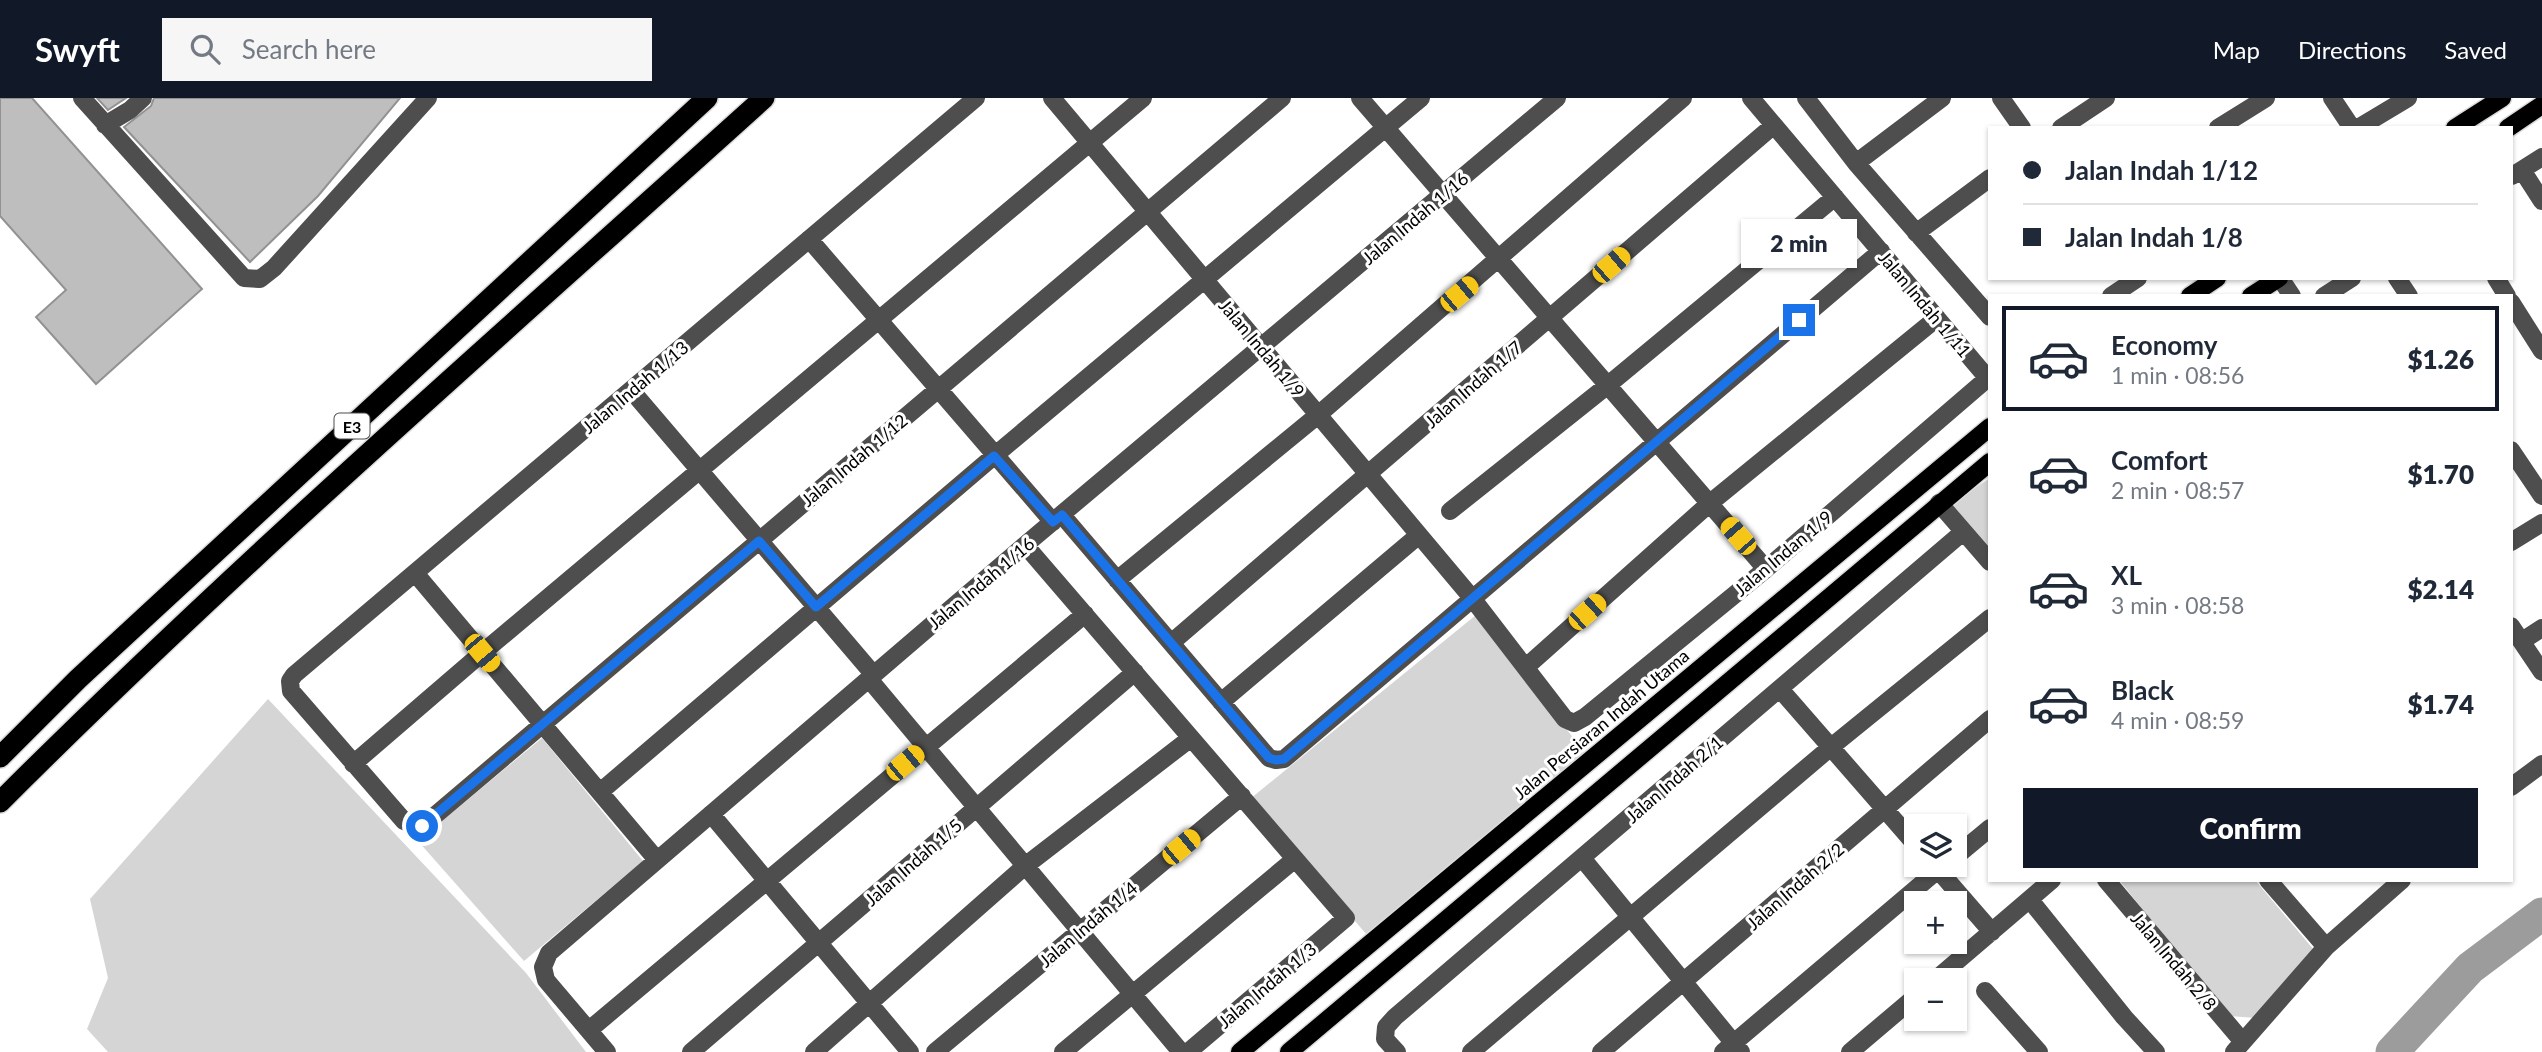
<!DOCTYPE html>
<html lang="en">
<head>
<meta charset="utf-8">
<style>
	body { margin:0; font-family:Lato,sans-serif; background:#f6f6f7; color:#1f2937; height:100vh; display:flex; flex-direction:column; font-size:26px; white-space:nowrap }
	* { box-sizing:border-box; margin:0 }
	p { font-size:23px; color:#747a83 }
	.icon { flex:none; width:38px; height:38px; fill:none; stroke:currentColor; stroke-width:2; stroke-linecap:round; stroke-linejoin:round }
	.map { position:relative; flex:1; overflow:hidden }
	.side { position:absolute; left:1988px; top:196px; width:525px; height:588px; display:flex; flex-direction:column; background:#fff; border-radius:0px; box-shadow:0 2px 5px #0004 }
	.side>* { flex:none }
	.guide { position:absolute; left:1988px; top:28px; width:525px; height:154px; border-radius:0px; box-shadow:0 2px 5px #0004; display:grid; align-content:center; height:154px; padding:0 35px; background:#fff }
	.controls { position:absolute; left:1904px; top:716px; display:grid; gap:14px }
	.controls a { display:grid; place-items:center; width:63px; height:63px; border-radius:0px; background:#fff; box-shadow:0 2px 5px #0004; font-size:35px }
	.end { position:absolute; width:32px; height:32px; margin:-16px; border:9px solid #1a73e8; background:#fff; box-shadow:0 0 0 4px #fff }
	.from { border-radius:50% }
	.bubble { position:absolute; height:49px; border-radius:0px; background:#fff; box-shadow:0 2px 5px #0004; font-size:23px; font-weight:800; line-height:49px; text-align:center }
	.car { position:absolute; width:21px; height:42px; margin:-21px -10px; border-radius:9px; box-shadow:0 0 5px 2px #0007; background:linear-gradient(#f5c518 24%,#345 0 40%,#f5c518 0 76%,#345 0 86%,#f5c518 0) }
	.guide b { display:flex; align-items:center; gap:24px; height:66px; font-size:26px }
	.guide b+b { border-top:2px solid #e0e1e3 }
	.guide i { width:18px; height:18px; background:#1f2937 }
	ul { padding:12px 0 0; list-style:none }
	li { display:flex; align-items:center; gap:21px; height:105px; margin:0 14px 10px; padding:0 21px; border:4px solid transparent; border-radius:0px }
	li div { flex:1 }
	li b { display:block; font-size:26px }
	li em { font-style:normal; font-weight:800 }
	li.active { border-color:#111827 }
	li>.icon { width:63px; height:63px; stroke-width:1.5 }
	.button { display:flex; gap:14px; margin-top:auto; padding:14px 35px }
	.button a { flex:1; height:80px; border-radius:0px; background:#111827; color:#fff; font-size:28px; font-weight:800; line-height:80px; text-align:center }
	header { display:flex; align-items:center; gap:42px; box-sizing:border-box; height:98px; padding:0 35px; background:#111827; color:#fff }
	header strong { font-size:33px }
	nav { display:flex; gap:38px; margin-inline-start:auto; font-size:24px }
	.search { width:490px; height:63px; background:#f6f6f7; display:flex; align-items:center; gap:18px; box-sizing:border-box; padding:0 24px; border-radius:0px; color:#747a83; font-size:26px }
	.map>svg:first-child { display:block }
	.green { fill:#d5d5d5 }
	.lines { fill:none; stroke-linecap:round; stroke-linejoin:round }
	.river { stroke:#9c9c9c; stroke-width:33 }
	.building { fill:#bebebe; stroke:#929292; stroke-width:2 }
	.major-casing { stroke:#dbdbdb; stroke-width:21 }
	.highway-casing { stroke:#dbdbdb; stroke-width:24 }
	.minor { stroke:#4e4e4e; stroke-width:18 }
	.major { stroke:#000; stroke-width:18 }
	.highway { stroke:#000; stroke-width:21 }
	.route { stroke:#1a73e8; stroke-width:9 }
	.labels { text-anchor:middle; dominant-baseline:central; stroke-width:6; stroke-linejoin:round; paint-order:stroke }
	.shield { fill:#fff; stroke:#4c4c4c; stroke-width:2 }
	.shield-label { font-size:16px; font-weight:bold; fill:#000 }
	.street-label { font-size:18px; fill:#000; stroke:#fff }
</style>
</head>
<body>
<header>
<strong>Swyft</strong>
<div class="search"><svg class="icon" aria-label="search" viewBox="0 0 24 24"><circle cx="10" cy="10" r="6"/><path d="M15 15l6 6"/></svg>Search here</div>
<nav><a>Map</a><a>Directions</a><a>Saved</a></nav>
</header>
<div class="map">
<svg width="2542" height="954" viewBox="0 0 2542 954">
	<rect width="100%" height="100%" fill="#fff"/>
	<path class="green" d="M1990 380V451L1950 406Z
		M1476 517 1590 661 1373 844 1250 701Z
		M268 601 526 875 586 954H108L87 931 108 880 90 801Z
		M542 640 643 763 524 863 418 743Z
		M2119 782H2255L2314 852 2256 920 2229 918Z"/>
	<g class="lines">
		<path class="river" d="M2392 954 2470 870 2542 816"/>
	</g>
	<path class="building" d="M0 0H32L202 191 96 286 36 219 66 192 0 118Z
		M97 0H126L108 12Z
		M154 0H400L318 98 250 164 124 29 151 8Z"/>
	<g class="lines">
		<g class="major-casing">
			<path id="major" d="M2455 30 2502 0
				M2508 30 2542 7
				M2190 198 2217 180
				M2251 198 2279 180
				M1240 954 1990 329
				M1289 954 1990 364"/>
		</g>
		<g class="highway-casing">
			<path id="highway" d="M0 659 78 581 707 0
				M0 704C245 459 507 232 764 0"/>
		</g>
		<path class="minor" d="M82 0 244 180 260 181 274 170 428 0
			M976 0 294 577 290 583 291 593 404 723 416 729 426 725 1282 0
			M1052 0 1472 500 1565 621 1574 625 1585 619 1766 471 1988 280
			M1360 0 1766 471
			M1751 0 1990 283
			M1806 0 1856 65 1990 219
			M2001 0 2022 30
			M2332 0 2352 30
			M105 27 130 12 143 0
			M2061 30 2106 0
			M2218 30 2266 0
			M2358 30 2408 0
			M1856 65 1942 0
			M2522 72 2542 103
			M2512 78 2542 59
			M1916 135 1990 80
			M809 141 1053 424
			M2280 180 2292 198
			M2397 180 2409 198
			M2496 180 2507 198
			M2111 198 2138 180
			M2324 198 2352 180
			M2511 204 2542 253
			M631 292 874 577
			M2511 352 2542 398
			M1939 405 1990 464
			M1450 413 1608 287 1835 99
			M1062 417 1269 660 1276 662 1284 661 1881 153
			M2511 444 2542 425
			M1025 447 1346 820 1188 954
			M415 475 657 762
			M1117 482 1318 317 1683 0
			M2511 528 2542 574
			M2522 543 2542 530
			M1171 545 1774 27
			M1526 569 1710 405 1937 220
			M869 581 1181 954
			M1780 591 1916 747
			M1221 604 1419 437
			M353 666 482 555 1143 0
			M2511 689 2542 666
			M600 694 994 358 1421 0
			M711 716 910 954
			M1955 759 1990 730
			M1582 760 1741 954
			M1933 766 1992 834
			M2106 782 2243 944
			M2268 782 2326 849
			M2030 802 2124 919 2156 954
			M1935 882 2052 782
			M1985 893 2039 954
			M589 932 1085 516
			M607 954 546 882 543 869 549 855 1025 447 1557 0
			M691 954 1135 574
			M814 954 1025 768 1191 640
			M935 954 1242 698
			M1063 954 1295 761
			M1397 954 1385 941 1386 929 1395 919 1963 434
			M1471 954 1831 649 1990 520
			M1601 954 1990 621
			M1723 954 1945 766
			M1850 954 1916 898
			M2234 954 2326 849 2402 782"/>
		<use href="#major" class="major"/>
		<use href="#highway" class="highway"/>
	</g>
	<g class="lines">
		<path class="route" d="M422 728 759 443 816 509 994 358 1053 424 1062 417 1269 660 1276 662 1284 661 1799 222"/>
	</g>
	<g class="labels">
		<rect class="shield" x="334.5" y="315.5" width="35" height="25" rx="5"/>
		<g class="shield-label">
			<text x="352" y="328">E3</text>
		</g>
		<g class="street-label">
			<text transform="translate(1415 120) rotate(-40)">Jalan Indah 1/16</text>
			<text transform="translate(1925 206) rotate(50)">Jalan Indah 1/11</text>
			<text transform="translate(1262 250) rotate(50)">Jalan Indah 1/9</text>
			<text transform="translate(1473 286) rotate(-41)">Jalan Indah 1/7</text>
			<text transform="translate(635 289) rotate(-40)">Jalan Indah 1/13</text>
			<text transform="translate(854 362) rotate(-40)">Jalan Indah 1/12</text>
			<text transform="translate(1783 455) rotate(-40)">Jalan Indan 1/9</text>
			<text transform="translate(981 485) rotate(-40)">Jalan Indah 1/16</text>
			<text transform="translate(1601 626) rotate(-40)">Jalan Persiaran Indah Utama</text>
			<text transform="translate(1674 681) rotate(-41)">Jalan Indah 2/1</text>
			<text transform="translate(913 764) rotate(-41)">Jalan Indah 1/5</text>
			<text transform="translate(1795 788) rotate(-41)">Jalan Indah 2/2</text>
			<text transform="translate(1088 826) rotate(-40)">Jalan Indah 1/4</text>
			<text transform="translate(2174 863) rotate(50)">Jalan Indah 2/8</text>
			<text transform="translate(1267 887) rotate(-40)">Jalan Indah 1/3</text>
		</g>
	</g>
</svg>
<div class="controls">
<a><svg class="icon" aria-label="layers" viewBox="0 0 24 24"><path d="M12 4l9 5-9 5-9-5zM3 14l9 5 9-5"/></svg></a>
<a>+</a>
<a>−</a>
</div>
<i class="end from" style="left:422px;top:728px"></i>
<i class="end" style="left:1799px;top:222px"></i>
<div class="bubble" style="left:1741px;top:121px;width:116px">2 min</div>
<i class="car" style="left:1611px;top:167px;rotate:49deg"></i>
<i class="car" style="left:1459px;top:196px;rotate:50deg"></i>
<i class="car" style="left:1738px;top:438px;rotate:319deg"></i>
<i class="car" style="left:1587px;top:514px;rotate:48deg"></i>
<i class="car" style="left:482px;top:555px;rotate:140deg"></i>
<i class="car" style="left:905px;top:665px;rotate:50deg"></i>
<i class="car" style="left:1181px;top:749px;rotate:50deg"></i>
<div class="guide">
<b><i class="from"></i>Jalan Indah 1/12</b>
<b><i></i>Jalan Indah 1/8</b>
</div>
<section class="side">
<ul>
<li class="active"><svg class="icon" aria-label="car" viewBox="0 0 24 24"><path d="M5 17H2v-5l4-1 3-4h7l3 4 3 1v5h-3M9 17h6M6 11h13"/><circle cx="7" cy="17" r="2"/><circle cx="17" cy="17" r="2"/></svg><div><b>Economy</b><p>1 min · 08:56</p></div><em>$1.26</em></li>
<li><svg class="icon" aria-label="car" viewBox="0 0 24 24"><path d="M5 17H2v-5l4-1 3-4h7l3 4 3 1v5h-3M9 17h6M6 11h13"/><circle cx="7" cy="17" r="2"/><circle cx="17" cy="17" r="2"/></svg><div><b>Comfort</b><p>2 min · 08:57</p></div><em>$1.70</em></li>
<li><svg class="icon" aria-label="car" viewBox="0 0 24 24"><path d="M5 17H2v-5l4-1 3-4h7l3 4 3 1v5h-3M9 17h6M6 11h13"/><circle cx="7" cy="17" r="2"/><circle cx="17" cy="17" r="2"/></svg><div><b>XL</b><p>3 min · 08:58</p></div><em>$2.14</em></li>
<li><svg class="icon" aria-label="car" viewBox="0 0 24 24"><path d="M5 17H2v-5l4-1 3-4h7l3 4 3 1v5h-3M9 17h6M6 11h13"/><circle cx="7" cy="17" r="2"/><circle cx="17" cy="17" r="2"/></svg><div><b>Black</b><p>4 min · 08:59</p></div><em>$1.74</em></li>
</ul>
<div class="button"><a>Confirm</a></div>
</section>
</div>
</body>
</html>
